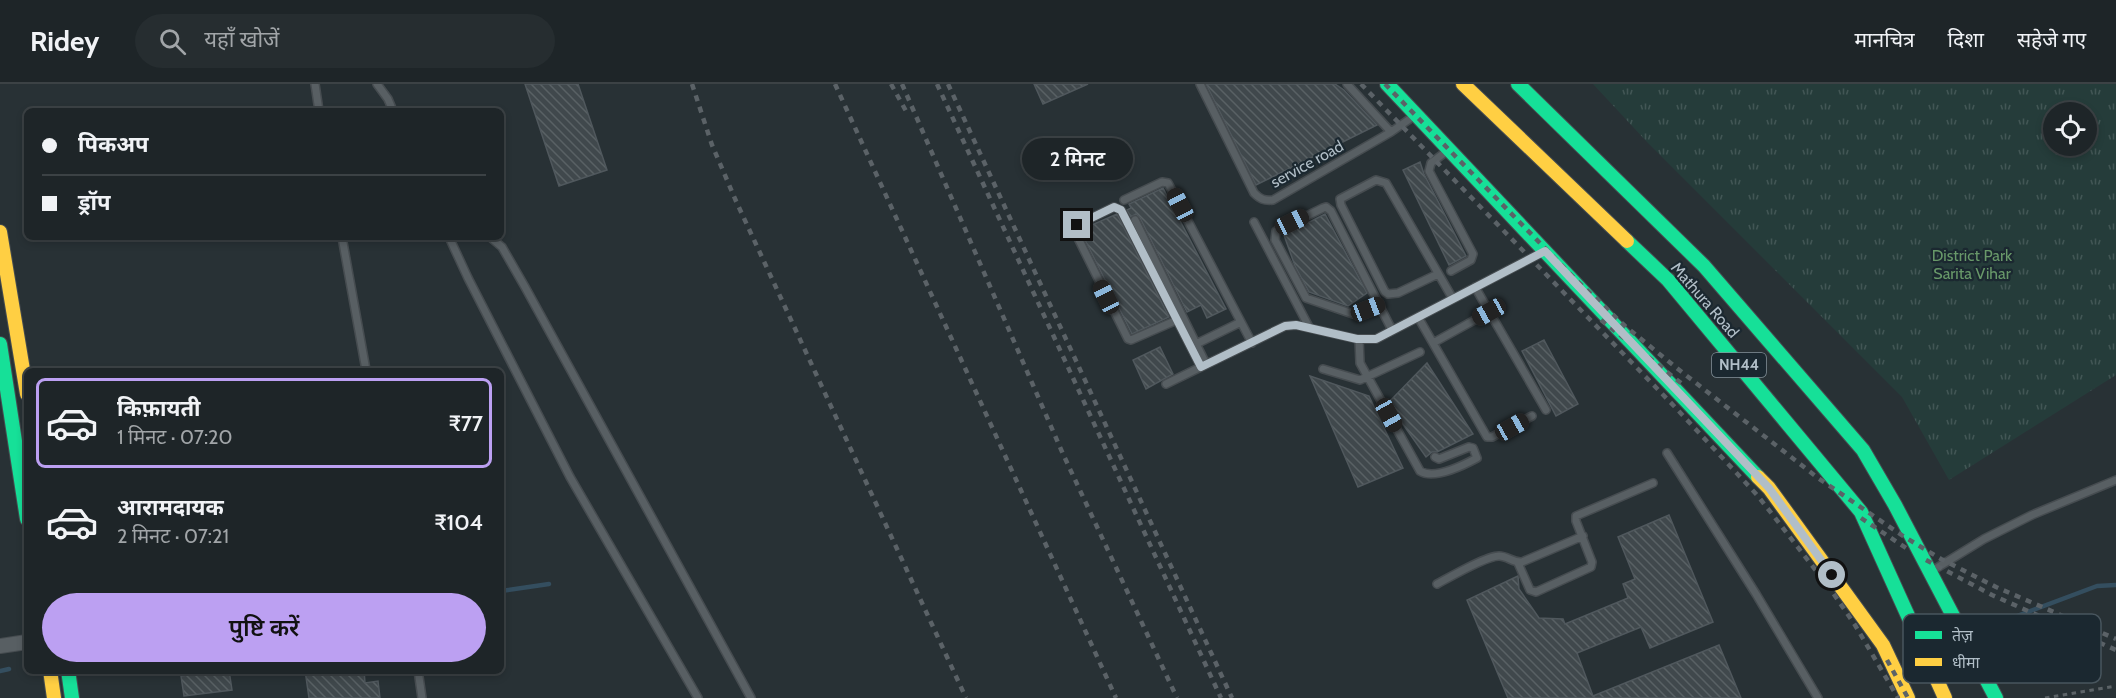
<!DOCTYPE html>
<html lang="hi">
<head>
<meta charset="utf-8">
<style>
	body { margin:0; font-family:Cabin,"Noto Sans Devanagari",sans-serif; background:#262d30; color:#f1f3f6; height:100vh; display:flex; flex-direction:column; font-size:22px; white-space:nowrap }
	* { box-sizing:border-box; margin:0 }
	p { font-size:20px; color:#a1a5a8 }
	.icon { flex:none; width:33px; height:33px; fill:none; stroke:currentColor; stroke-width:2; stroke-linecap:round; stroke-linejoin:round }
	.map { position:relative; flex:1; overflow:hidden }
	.sheet { position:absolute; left:24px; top:284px; width:480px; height:306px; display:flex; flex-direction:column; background:#1e2528; border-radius:9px; box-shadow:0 3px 9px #0003,0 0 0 2px #3c4245 }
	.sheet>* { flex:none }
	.hud { position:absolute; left:24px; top:24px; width:480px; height:132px; border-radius:9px; box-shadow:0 3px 9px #0003,0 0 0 2px #3c4245; display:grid; align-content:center; height:132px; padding:0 18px; background:#1e2528 }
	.buttons { position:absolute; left:2043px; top:18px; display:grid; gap:12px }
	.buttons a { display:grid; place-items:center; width:54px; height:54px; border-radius:50%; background:#1e2528; box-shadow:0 3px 9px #0003,0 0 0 2px #3c4245; font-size:30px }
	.end { position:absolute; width:27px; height:27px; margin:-14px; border:8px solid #b1bec7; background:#111; box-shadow:0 0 0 3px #111 }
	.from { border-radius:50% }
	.bubble { position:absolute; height:42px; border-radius:21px; background:#1e2528; box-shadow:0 3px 9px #0003,0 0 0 2px #3c4245; font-size:20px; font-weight:600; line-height:42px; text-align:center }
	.car { position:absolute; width:18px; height:36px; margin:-18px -9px; border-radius:8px; box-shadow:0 0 4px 2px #0007; background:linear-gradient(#222 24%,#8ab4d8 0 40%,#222 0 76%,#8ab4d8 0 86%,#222 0) }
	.hud b { display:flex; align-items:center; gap:21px; height:57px; font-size:22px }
	.hud b+b { border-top:2px solid #3c4245 }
	.hud i { width:15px; height:15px; background:#f1f3f6 }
	ul { padding:10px 0 0; list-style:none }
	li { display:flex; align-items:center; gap:18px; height:90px; margin:0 12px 9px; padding:0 6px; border:3px solid transparent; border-radius:9px }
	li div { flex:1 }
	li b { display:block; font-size:22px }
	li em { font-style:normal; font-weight:600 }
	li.on { border-color:#bca0f2 }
	li>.icon { width:54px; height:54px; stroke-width:1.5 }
	.cta { display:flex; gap:12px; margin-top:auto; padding:12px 18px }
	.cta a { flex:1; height:69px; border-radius:36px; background:#bca0f2; color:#111; font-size:24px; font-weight:600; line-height:69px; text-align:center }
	header { display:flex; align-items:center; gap:36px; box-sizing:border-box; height:84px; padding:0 30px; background:#1e2528; border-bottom:2px solid #3c4245 }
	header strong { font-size:28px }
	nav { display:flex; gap:33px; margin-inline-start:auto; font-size:21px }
	.search { width:420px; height:54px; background:#262d30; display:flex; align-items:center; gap:15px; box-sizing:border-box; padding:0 21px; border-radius:33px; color:#a1a5a8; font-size:22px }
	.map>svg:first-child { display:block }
	.park { fill:url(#park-tufts); fill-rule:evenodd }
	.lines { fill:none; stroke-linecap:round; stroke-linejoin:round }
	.stream { stroke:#344e5f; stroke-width:4.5 }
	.building { fill:url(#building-back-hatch); stroke:#50585d; stroke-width:1.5 }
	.lane-casing { stroke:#464c50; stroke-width:10 }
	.street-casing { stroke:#464c50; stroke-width:16 }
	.fast-casing { stroke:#464c50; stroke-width:16 }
	.slow-casing { stroke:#464c50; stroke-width:16 }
	.path { stroke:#5c6367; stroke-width:3; stroke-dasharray:4.5 4.5; stroke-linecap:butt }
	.lane { stroke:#585f63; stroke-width:7 }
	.street { stroke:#585f63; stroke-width:14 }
	.fast { stroke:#16e098; stroke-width:14 }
	.slow { stroke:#ffcf43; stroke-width:14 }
	.rail { stroke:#5b6267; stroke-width:4.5; stroke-dasharray:6 6; stroke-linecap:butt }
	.route { stroke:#b1bec7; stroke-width:8 }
	.labels { text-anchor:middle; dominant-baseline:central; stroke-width:4.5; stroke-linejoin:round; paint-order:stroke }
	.shield { fill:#1b2830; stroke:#84919a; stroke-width:1.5 }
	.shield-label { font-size:15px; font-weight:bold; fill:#b1bec7 }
	.street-label { font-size:16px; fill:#b1bec7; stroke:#1b2830 }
	.park-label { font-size:16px; fill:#689869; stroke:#1b2830 }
	.key { fill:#1b2830; stroke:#48555d; stroke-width:1.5 }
	.key-label { font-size:16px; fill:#b1bec7 }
</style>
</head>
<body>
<header>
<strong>Ridey</strong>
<div class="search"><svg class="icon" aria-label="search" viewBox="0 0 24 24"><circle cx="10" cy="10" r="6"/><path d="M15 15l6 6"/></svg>यहाँ खोजें</div>
<nav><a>मानचित्र</a><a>दिशा</a><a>सहेजे गए</a></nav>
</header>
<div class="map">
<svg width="2116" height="614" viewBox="0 0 2116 614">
	<defs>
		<pattern id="park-tufts" width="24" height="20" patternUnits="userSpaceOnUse" patternTransform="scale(1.5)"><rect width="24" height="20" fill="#253c3a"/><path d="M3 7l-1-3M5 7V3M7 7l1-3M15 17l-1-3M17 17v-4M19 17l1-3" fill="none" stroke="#425655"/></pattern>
		<pattern id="building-back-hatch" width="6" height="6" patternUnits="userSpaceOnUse" patternTransform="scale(1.5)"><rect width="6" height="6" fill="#40484c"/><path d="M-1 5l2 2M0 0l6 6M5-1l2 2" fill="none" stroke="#596164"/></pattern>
	</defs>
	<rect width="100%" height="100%" fill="#283135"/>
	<path class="park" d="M1593 0H2116V291L1949 396 1902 313 1647 58ZM2054 28H2086V62H2054Z"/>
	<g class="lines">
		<path class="stream" d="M501 507 549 500
			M1988 543 2097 502 2116 501
			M0 587 9 585"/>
	</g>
	<path class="building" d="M525 0H578L607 86 559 102Z
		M1034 0H1088L1043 20Z
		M1206 0H1335L1344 6 1377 41 1256 101Z
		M1420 78 1424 90 1466 172 1449 181 1403 86Z
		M1163 104 1226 225 1207 234 1201 221 1187 228 1140 134 1136 130 1131 133 1127 126 1131 124 1129 120Z
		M1117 130 1169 233 1132 250 1080 146Z
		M1325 130 1367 209 1348 222 1309 208 1295 182 1284 151Z
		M1544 256 1578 320 1556 332 1522 267Z
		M1160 263 1173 290 1146 305 1133 276Z
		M1427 279 1473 350 1437 368H1432L1426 373 1388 319Z
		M1310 292 1369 312 1403 384 1358 403Z
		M1669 431 1713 538 1650 564 1641 543 1577 569 1593 612 1719 561 1741 614H1508L1467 516 1518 492 1519 505 1539 534 1563 535 1565 540 1628 514 1623 500 1635 495 1618 453Z
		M229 586 232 606 184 612 181 592Z
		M305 586H364L365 599 378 597 380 614H309Z"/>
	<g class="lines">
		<g class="lane-casing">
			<path id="lane" d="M315 0 319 27
				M377 0 388 15 393 27
				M1200 0 1254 109C1260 115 1264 117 1273 116L1391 48 1347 0
				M1391 48 1414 32
				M1447 67 1431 79 1429 87 1473 170 1471 176 1451 187
				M1124 116 1162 98 1168 99 1252 259
				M1135 136 1206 280
				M1254 138 1309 243
				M342 153 366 286
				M449 153 468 194 570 393 698 614
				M490 153 502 163 525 203 751 614
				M1438 190 1398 209 1388 210 1385 208 1341 121 1340 115 1376 96 1386 99 1453 215
				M1475 203 1546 326
				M1379 221 1353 230 1306 214 1275 156 1276 147 1323 124 1326 123 1331 127 1392 246
				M1418 233 1487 353H1492L1532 332
				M1177 236 1131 256 1128 255 1074 146 1077 141 1114 123 1121 126 1201 283
				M1359 255 1360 279 1420 387C1434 396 1464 381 1477 374L1473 364 1469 363 1439 375 1435 373
				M1433 259 1489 228
				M1196 260 1241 238
				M1323 285 1360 296 1420 268
				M1166 300 1285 242 1296 241 1357 255H1376L1543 168
				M1667 369 1756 510 1818 614
				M1518 479 1530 506 1536 508 1591 483 1592 478 1576 437V432L1653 399
				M1935 485 1984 455 2032 431 2116 396
				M1437 500C1450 493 1486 472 1499 472 1508 472 1513 479 1522 478L1583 452
				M418 586 422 614"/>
		</g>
		<g class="street-casing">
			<path id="street" d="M0 562 27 558"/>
		</g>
		<g class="fast-casing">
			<path id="fast" d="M1387 0 1758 393
				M1518 0 1704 182 1863 366 1895 421 1996 614
				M1627 157 1668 196 1861 428 1913 543
				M0 260 27 435
				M68 586 72 614"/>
		</g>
		<g class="slow-casing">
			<path id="slow" d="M1463 0 1627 157
				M0 148 27 310
				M1758 393 1769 404 1883 561 1908 614
				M1913 543 1945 614
				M50 586 54 614"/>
		</g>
		<path class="path" d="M2045 614 2116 602"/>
		<use href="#lane" class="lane"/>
		<use href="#street" class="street"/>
		<use href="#fast" class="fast"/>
		<use href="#slow" class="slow"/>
		<path class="rail" d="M692 0 712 61 736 117 966 614
			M835 0 1116 614
			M891 0 906 27
			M902 0 1063 370 1177 614
			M937 0 1221 614
			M948 0 1232 614
			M1361 0 1674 322 1758 412 1831 506 1855 541 1898 614
			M1385 0 1574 194 1625 242 1678 285 1818 394 1903 452 1941 475 1996 503 2116 555
			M1601 236 1681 299
			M1861 434 1906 464
			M1926 476 1992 511 2116 566
			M1887 576 1908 614"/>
	</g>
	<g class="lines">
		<path class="route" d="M1077 141 1114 123 1121 126 1201 283 1285 242 1296 241 1357 255H1376L1545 167 1769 404 1832 491"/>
	</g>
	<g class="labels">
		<rect class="shield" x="1712" y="269" width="54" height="24" rx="4.5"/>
		<g class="shield-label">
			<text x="1739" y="281">NH44</text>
		</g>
		<g class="street-label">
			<text transform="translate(1307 80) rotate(-29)">service road</text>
			<text transform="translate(1705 216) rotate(49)">Mathura Road</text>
		</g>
		<g class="park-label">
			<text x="1972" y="171">District Park<tspan x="1972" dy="18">Sarita Vihar</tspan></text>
		</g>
	</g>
	<rect x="1903" y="530" width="198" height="69" rx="9" class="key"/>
	<rect x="1915" y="547" width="27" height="8" fill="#16e098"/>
	<rect x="1915" y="574" width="27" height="8" fill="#ffcf43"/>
	<g class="key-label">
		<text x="1952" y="557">तेज़</text>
		<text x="1952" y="584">धीमा</text>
	</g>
</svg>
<div class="buttons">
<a><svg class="icon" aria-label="locate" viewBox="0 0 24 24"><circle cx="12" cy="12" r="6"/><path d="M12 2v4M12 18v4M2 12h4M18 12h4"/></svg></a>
</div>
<i class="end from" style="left:1832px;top:491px"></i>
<i class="end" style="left:1077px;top:141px"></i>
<div class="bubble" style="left:1022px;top:54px;width:111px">2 मिनट</div>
<i class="car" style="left:1180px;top:121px;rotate:332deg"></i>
<i class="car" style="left:1292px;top:138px;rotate:64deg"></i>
<i class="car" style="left:1106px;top:213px;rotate:334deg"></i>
<i class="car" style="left:1368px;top:225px;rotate:69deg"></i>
<i class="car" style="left:1489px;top:228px;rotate:241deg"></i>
<i class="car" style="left:1389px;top:331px;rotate:151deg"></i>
<i class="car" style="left:1512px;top:343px;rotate:61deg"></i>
<div class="hud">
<b><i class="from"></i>पिकअप</b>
<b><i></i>ड्रॉप</b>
</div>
<section class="sheet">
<ul>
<li class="on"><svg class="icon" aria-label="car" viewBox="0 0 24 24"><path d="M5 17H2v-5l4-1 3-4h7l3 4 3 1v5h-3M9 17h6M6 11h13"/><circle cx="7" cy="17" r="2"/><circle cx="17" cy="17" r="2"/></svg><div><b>किफ़ायती</b><p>1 मिनट · 07:20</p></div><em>₹77</em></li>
<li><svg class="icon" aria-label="car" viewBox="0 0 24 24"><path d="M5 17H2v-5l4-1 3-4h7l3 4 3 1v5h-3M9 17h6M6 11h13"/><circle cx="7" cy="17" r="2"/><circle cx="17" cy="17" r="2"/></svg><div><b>आरामदायक</b><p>2 मिनट · 07:21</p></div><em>₹104</em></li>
</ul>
<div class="cta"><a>पुष्टि करें</a></div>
</section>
</div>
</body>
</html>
